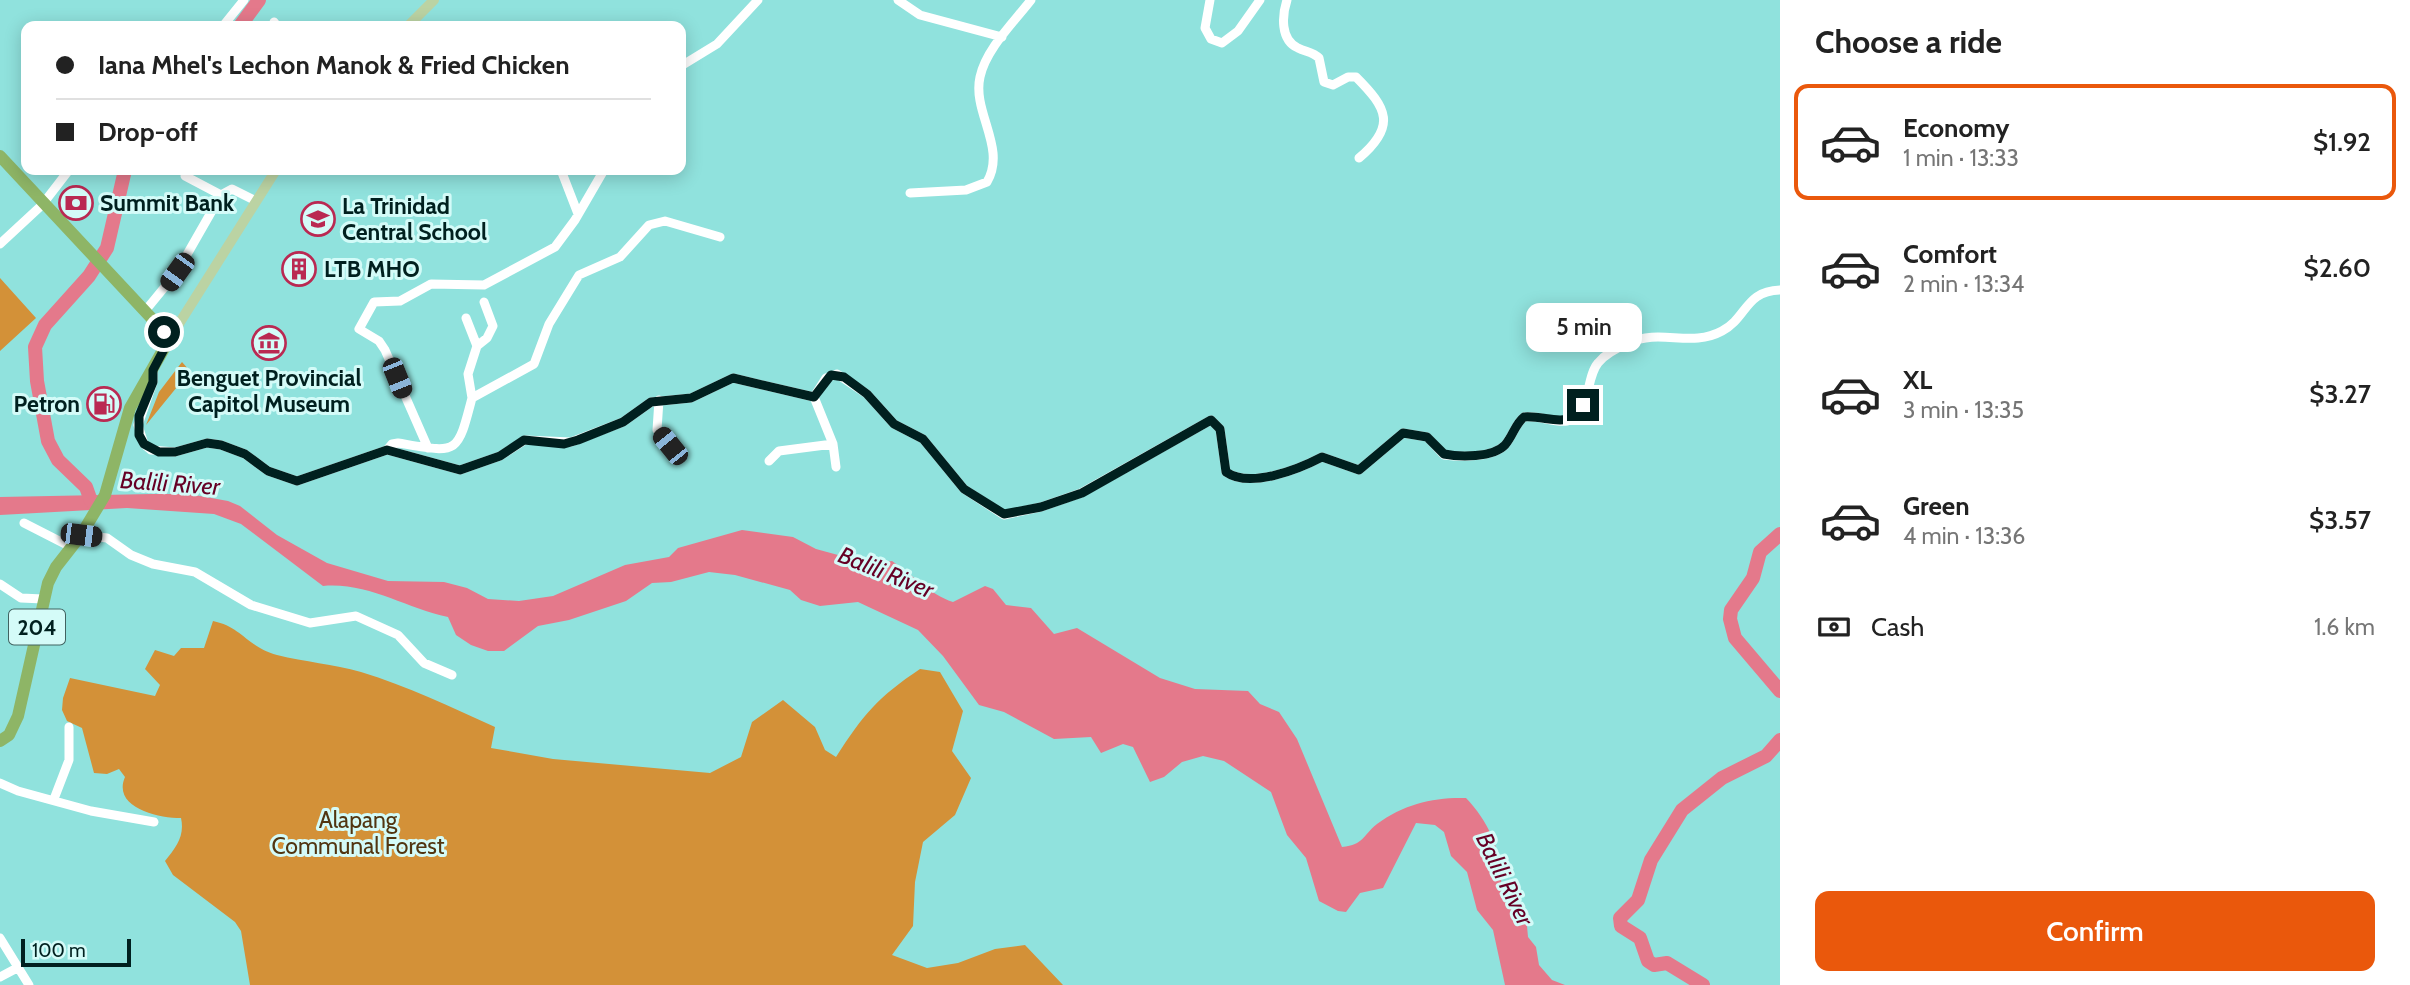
<!DOCTYPE html>
<html lang="en">
<head>
<meta charset="utf-8">
<style>
	body { margin:0; font-family:Cabin,sans-serif; background:#f2f2f2; color:#222; height:100vh; display:flex; flex-direction:column; font-size:26px; white-space:nowrap }
	* { box-sizing:border-box; margin:0 }
	p { font-size:23px; color:#767676 }
	.icon { flex:none; width:38px; height:38px; fill:none; stroke:currentColor; stroke-width:2; stroke-linecap:round; stroke-linejoin:round }
	.map { position:relative; flex:1; overflow:hidden }
	.sheet { display:flex; flex-direction:column; background:#fff; width:630px }
	.sheet>* { flex:none }
	.top-card { position:absolute; left:21px; top:21px; width:665px; height:154px; border-radius:14px; box-shadow:0 4px 18px #0003; display:grid; align-content:center; height:154px; padding:0 35px; background:#fff }
	.scale { position:absolute; left:21px; bottom:18px; width:110px; box-sizing:border-box; padding-left:7px; border:4px solid #00201f; border-top:0; font-size:19px; line-height:24px; white-space:nowrap; color:#00201f; -webkit-text-stroke:5px #d4fbf8; paint-order:stroke }
	.end { position:absolute; width:32px; height:32px; margin:-16px; border:9px solid #00201f; background:#fff; box-shadow:0 0 0 4px #fff }
	.from { border-radius:50% }
	.bubble { position:absolute; height:49px; border-radius:14px; background:#fff; box-shadow:0 4px 18px #0003; font-size:23px; font-weight:600; line-height:49px; text-align:center }
	.car { position:absolute; width:21px; height:42px; margin:-21px -10px; border-radius:9px; box-shadow:0 0 5px 2px #0007; background:linear-gradient(#222 24%,#8ab4d8 0 40%,#222 0 76%,#8ab4d8 0 86%,#222 0) }
	.top-card b { display:flex; align-items:center; gap:24px; height:66px; font-size:26px }
	.top-card b+b { border-top:2px solid #e0e0e0 }
	.top-card i { width:18px; height:18px; background:#222 }
	ul { padding:0; list-style:none }
	li { display:flex; align-items:center; gap:21px; height:116px; margin:0 14px 10px; padding:0 21px; border:4px solid transparent; border-radius:14px }
	li div { flex:1 }
	li b { display:block; font-size:26px }
	li em { font-style:normal; font-weight:600 }
	li.on { border-color:#ea580c }
	li>.icon { width:63px; height:63px; stroke-width:1.5 }
	h2 { padding:0 35px; font-size:32px; line-height:84px }
	.pay { display:flex; align-items:center; gap:18px; height:77px; padding:0 35px; font-size:26px }
	.pay p { margin-inline-start:auto }
	.primary-button { display:flex; gap:14px; margin-top:auto; padding:14px 35px }
	.primary-button a { flex:1; height:80px; border-radius:14px; background:#ea580c; color:#fff; font-size:28px; font-weight:600; line-height:80px; text-align:center }
	main { display:flex; flex:1; min-height:0 }
	.map>svg:first-child { display:block }
	.green { fill:#d39138 }
	.water { fill:#e4798b }
	.lines { fill:none; stroke-linecap:round; stroke-linejoin:round }
	.river { stroke:#e4798b; stroke-width:14 }
	.minor { stroke:#fff; stroke-width:9 }
	.major { stroke:#bbd3a3; stroke-width:10 }
	.highway { stroke:#8eb566; stroke-width:12 }
	.route { stroke:#00201f; stroke-width:9 }
	.labels { text-anchor:middle; dominant-baseline:central; stroke-width:6; stroke-linejoin:round; paint-order:stroke }
	.shield { fill:#d4fbf8; stroke:#406260; stroke-width:2 }
	.shield-label { font-size:21px; font-weight:bold; fill:#00201f }
	.poi-label { font-size:23px; font-weight:bold; fill:#00201f; stroke:#d4fbf8; text-anchor:start }
	.park-label { font-size:23px; fill:#523510; stroke:#d4fbf8 }
	.water-label { font-size:24px; font-style:italic; fill:#660025; stroke:#d4fbf8 }
</style>
</head>
<body>
<main>
<div class="map">
<svg width="1780" height="985" viewBox="0 0 1780 985">
	<rect width="100%" height="100%" fill="#90e2dd"/>
	<path class="green" d="M0 278 36 318 0 351Z
		M182 362 190 371 146 425 159 392Z
		M213 621C242 627 246 646 277 655 305 662 333 664 361 672 407 686 451 707 495 727L491 748 553 759 710 773 741 757 752 722 783 700 815 727 825 750 836 757C863 715 878 697 920 669L940 672 963 711 952 751 971 778 955 815 923 842 915 882 913 926 892 955 927 968 958 963 995 949 1025 945 1063 985H250L241 931 235 922 173 875 165 861C176 847 185 836 181 818 157 818 112 807 125 777L119 769 107 774 94 773 82 728 67 721 62 710 63 698 70 678 155 696 160 685 145 669 155 650 174 656 181 648H204Z"/>
	<path class="water" d="M152 494H189L228 501 240 506 277 535 327 563 388 581 444 582 467 588 488 599 519 601 553 596 625 565 669 557 678 548 742 530 793 537 816 549 871 564 892 561C913 575 929 594 953 602L985 586 993 589 1006 605 1031 608 1054 634 1077 628 1160 678 1195 689 1248 691 1260 704 1279 712 1297 739 1342 847C1365 844 1361 837 1377 824 1404 804 1434 797 1466 798 1489 822 1503 853 1501 887L1514 901 1527 926 1528 937 1536 947 1539 965 1552 980 1565 985H1505L1493 930 1477 910 1467 872 1451 856 1444 832 1435 825 1416 823 1383 888 1360 893 1346 912 1338 911 1319 901 1306 858 1287 835 1271 792 1224 761 1203 756 1182 762 1164 777 1150 782 1133 747 1123 744 1101 753 1091 737 1054 739 1004 712 979 705 943 656 918 630 858 602 820 606 801 600 790 590 735 575 709 572 671 582 652 583 626 601 569 620 538 626 504 651H488L471 645 456 635 448 617C405 608 368 582 323 586L241 524 214 514 127 508 0 515V497Z"/>
	<g class="lines">
		<path class="river" d="M240 26 259 0
			M91 501 86 487 58 460 48 441 37 381 35 347 45 325 89 276 107 248 125 170
			M1780 534 1760 552 1753 578 1731 610 1730 619 1735 638 1780 691
			M1703 985 1667 963 1654 965 1648 961 1640 938 1621 926 1620 918 1638 900 1651 860 1682 810 1722 778 1766 756 1780 740"/>
		<path class="minor" d="M898 0 920 15 1002 37
			M1210 0 1205 28 1211 39 1222 43 1238 31 1260 0
			M1287 0C1282 15 1280 40 1298 48 1306 52 1313 52 1319 58L1324 82 1333 85 1348 77H1356C1387 108 1397 126 1359 158
			M274 22 277 26
			M223 26 244 0
			M681 66 717 44 758 0
			M561 170 578 214
			M185 176 221 195
			M910 193 966 190 987 182C1007 148 972 112 980 77 986 49 1014 22 1031 0
			M0 244 42 205 69 170
			M145 311 177 272 221 195 232 189 256 201
			M466 318 477 346 468 374 472 398
			M477 346 487 338 493 326 484 302
			M153 371V382L138 425 144 444 151 450 175 452 207 443 221 445 245 454 268 471 297 481 387 450 460 470 500 456 525 440 571 442 623 422 651 402 691 398 733 378 814 397 826 378 837 374 867 394 894 424 923 439 964 489 1004 515 1041 507 1081 493 1211 420 1220 429 1226 472C1250 489 1299 469 1322 457L1359 470 1403 433 1427 437 1444 455C1460 457 1493 458 1505 445 1513 436 1515 424 1524 417 1539 415 1553 423 1567 421 1591 417 1585 378 1598 363 1605 354 1619 347 1629 343 1660 328 1691 348 1722 331 1747 318 1745 291 1780 290
			M814 397 833 444 836 467
			M659 400 657 430 680 459
			M428 448 385 350 379 341 359 329 374 302 400 301 431 284 484 285 555 247 575 220 604 170
			M387 450 392 444 398 443C458 453 457 456 472 398L534 364 549 324 579 275 620 257 649 225 665 221 720 237
			M769 461 779 451 833 444
			M24 523 71 547
			M81 535 107 538 131 555 153 564 195 572 251 605 310 623 356 616 398 635 424 663 452 675
			M0 584 21 598 43 599
			M0 783 18 791 91 811 154 822
			M54 799 69 760V727
			M0 938 29 985
			M0 977 17 968"/>
		<path class="major" d="M408 26 434 0
			M170 338 276 170"/>
		<path class="highway" d="M0 156 170 338 130 408 105 495 81 535 56 567 48 583 18 716 9 735 0 741"/>
	</g>
	<g class="lines">
		<path class="route" d="M164 332 170 338 153 370V382L139 416V435L144 444 159 452H175L207 443 221 445 245 454 268 471 297 481 387 450 460 470 500 456 524 440 564 444 578 440 623 422 651 402 691 398 733 378 814 397 831 375 844 377 867 394 894 424 923 439 964 489 1004 514 1041 507 1082 493 1211 420 1220 429 1226 472C1250 489 1299 469 1322 457L1359 470 1403 433 1427 437 1444 454C1459 457 1493 458 1505 445 1513 436 1515 424 1524 417 1548 415 1569 431 1583 405"/>
	</g>
	<defs>
		<g id="bank-ring" transform="scale(1.75)"><circle r="9.5" fill="#d4fbf8" stroke="#ba2952" stroke-width="1.5"/><path d="M-6-4H6V4H-6ZM0-2.3a2.3 2.3 0 1 0 0 4.6a2.3 2.3 0 1 0 0-4.6Z" fill="#ba2952"/></g>
		<g id="school-ring" transform="scale(1.75)"><circle r="9.5" fill="#d4fbf8" stroke="#ba2952" stroke-width="1.5"/><path d="M0-5L7-2L0 1L-7-2ZM-4 1L0 2.5L4 1V4Q0 6-4 4Z" fill="#ba2952"/></g>
		<g id="building-ring" transform="scale(1.75)"><circle r="9.5" fill="#d4fbf8" stroke="#ba2952" stroke-width="1.5"/><path d="M-4-6H4V6H1V3H-1V6H-4ZM-2.5-4.3h1.7v1.8h-1.7ZM.8-4.3h1.7v1.8H.8ZM-2.5-1h1.7V.8h-1.7ZM.8-1h1.7V.8H.8Z" fill="#ba2952"/></g>
		<g id="museum-ring" transform="scale(1.75)"><circle r="9.5" fill="#d4fbf8" stroke="#ba2952" stroke-width="1.5"/><path d="M0-6L6-3V-2H-6V-3ZM-5-1h2V3h-2ZM-1-1h2V3h-2ZM3-1h2V3H3ZM-6 4H6V6H-6Z" fill="#ba2952"/></g>
		<g id="fuel-ring" transform="scale(1.75)"><circle r="9.5" fill="#d4fbf8" stroke="#ba2952" stroke-width="1.5"/><path d="M-5.5-6h7V0h2V4h1.3V-2.5L3-4.5l.8-.8L6-3V5H2.5V1h-1V6h-7ZM-4.2-4.7v3.2H.2V-4.7Z" fill="#ba2952"/></g>
	</defs>
	<g fill-rule="evenodd">
		<use href="#bank-ring" x="76" y="203"/>
		<use href="#school-ring" x="318" y="219"/>
		<use href="#building-ring" x="299" y="269"/>
		<use href="#museum-ring" x="269" y="343"/>
		<use href="#fuel-ring" x="104" y="404"/>
	</g>
	<g class="labels">
		<rect class="shield" x="9" y="609.5" width="56" height="35" rx="5"/>
		<g class="shield-label">
			<text x="37" y="627">204</text>
		</g>
		<g class="poi-label">
			<text x="100" y="203">Summit Bank</text>
			<text x="342" y="206">La Trinidad<tspan x="342" dy="26">Central School</tspan></text>
			<text x="324" y="269">LTB MHO</text>
			<text x="269" y="378" text-anchor="middle">Benguet Provincial<tspan x="269" dy="26">Capitol Museum</tspan></text>
			<text x="80" y="404" text-anchor="end">Petron</text>
		</g>
		<g class="park-label">
			<text x="358" y="820">Alapang<tspan x="358" dy="26">Communal Forest</tspan></text>
		</g>
		<g class="water-label">
			<text transform="translate(170 483) rotate(4)">Balili River</text>
			<text transform="translate(886 572) rotate(22)">Balili River</text>
			<text transform="translate(1505 879) rotate(64)">Balili River</text>
		</g>
	</g>
</svg>
<div class="scale">100 m</div>
<i class="end from" style="left:164px;top:332px"></i>
<i class="end" style="left:1583px;top:405px"></i>
<div class="bubble" style="left:1526px;top:303px;width:116px">5 min</div>
<i class="car" style="left:177px;top:272px;rotate:216deg"></i>
<i class="car" style="left:397px;top:378px;rotate:158deg"></i>
<i class="car" style="left:670px;top:446px;rotate:321deg"></i>
<i class="car" style="left:81px;top:535px;rotate:97deg"></i>
<div class="top-card">
<b><i class="from"></i>Iana Mhel's Lechon Manok &amp; Fried Chicken</b>
<b><i></i>Drop-off</b>
</div>
</div>
<section class="sheet">
<h2>Choose a ride</h2>
<ul>
<li class="on"><svg class="icon" aria-label="car" viewBox="0 0 24 24"><path d="M5 17H2v-5l4-1 3-4h7l3 4 3 1v5h-3M9 17h6M6 11h13"/><circle cx="7" cy="17" r="2"/><circle cx="17" cy="17" r="2"/></svg><div><b>Economy</b><p>1 min · 13:33</p></div><em>$1.92</em></li>
<li><svg class="icon" aria-label="car" viewBox="0 0 24 24"><path d="M5 17H2v-5l4-1 3-4h7l3 4 3 1v5h-3M9 17h6M6 11h13"/><circle cx="7" cy="17" r="2"/><circle cx="17" cy="17" r="2"/></svg><div><b>Comfort</b><p>2 min · 13:34</p></div><em>$2.60</em></li>
<li><svg class="icon" aria-label="car" viewBox="0 0 24 24"><path d="M5 17H2v-5l4-1 3-4h7l3 4 3 1v5h-3M9 17h6M6 11h13"/><circle cx="7" cy="17" r="2"/><circle cx="17" cy="17" r="2"/></svg><div><b>XL</b><p>3 min · 13:35</p></div><em>$3.27</em></li>
<li><svg class="icon" aria-label="car" viewBox="0 0 24 24"><path d="M5 17H2v-5l4-1 3-4h7l3 4 3 1v5h-3M9 17h6M6 11h13"/><circle cx="7" cy="17" r="2"/><circle cx="17" cy="17" r="2"/></svg><div><b>Green</b><p>4 min · 13:36</p></div><em>$3.57</em></li>
</ul>
<div class="pay"><svg class="icon" aria-label="cash" viewBox="0 0 24 24"><path d="M3 7h18v10H3z"/><circle cx="12" cy="12" r="2"/></svg>Cash<p>1.6 km</p></div>
<div class="primary-button"><a>Confirm</a></div>
</section>
</main>
</body>
</html>
